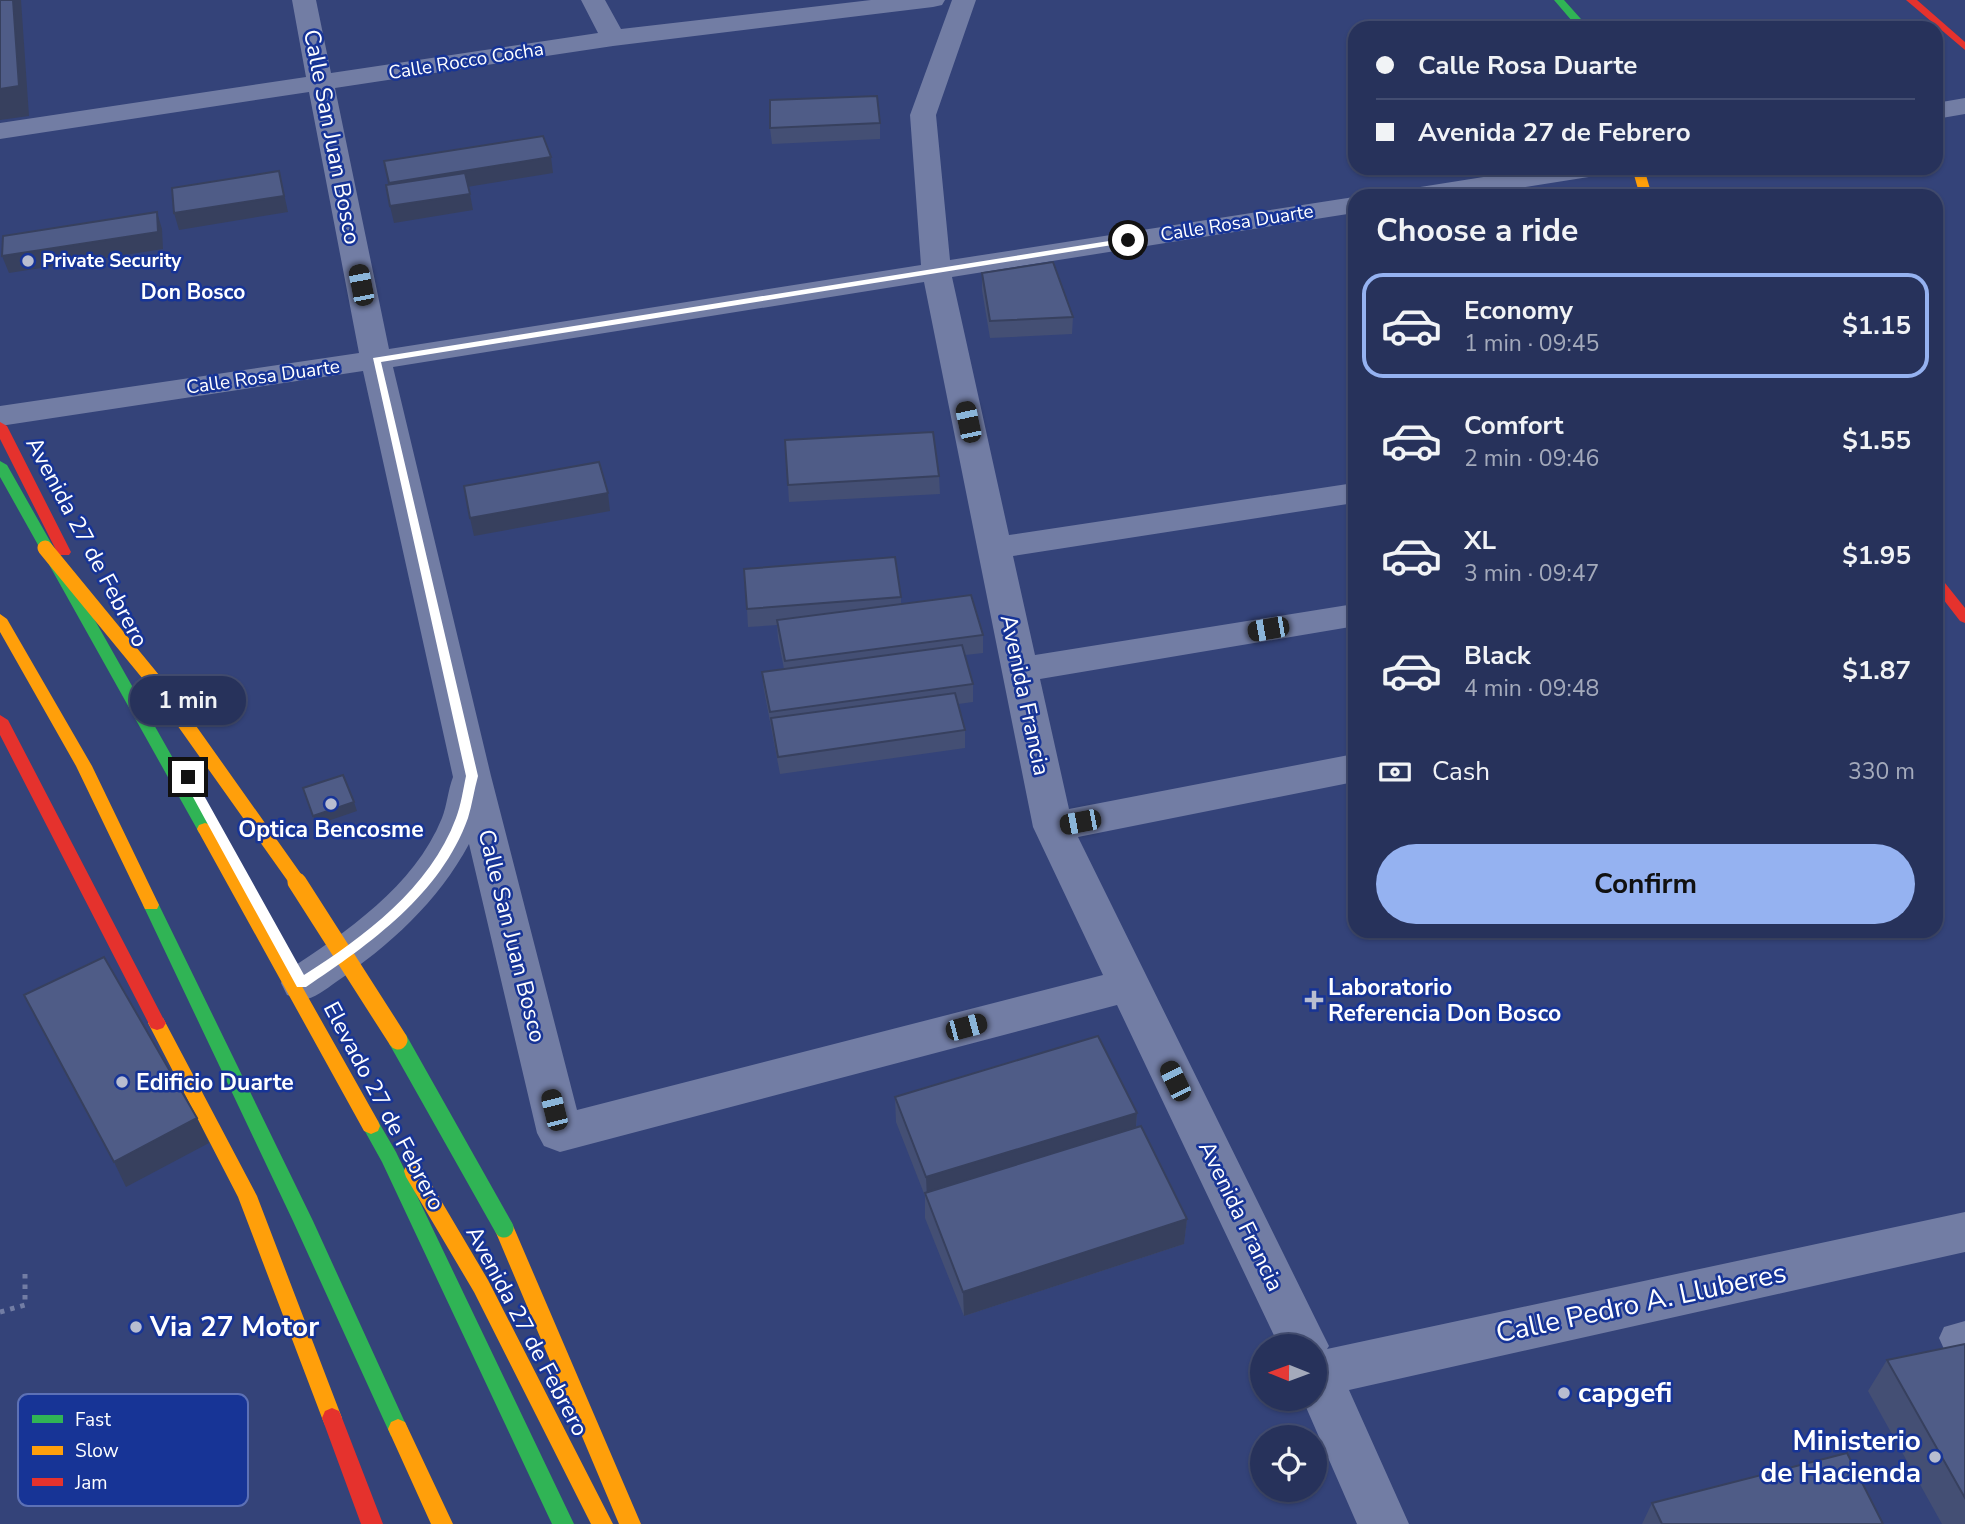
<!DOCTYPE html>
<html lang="en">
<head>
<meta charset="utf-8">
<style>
	body { margin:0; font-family:"Nunito Sans",sans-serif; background:#2f3a61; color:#f1f3f6; height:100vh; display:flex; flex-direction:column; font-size:26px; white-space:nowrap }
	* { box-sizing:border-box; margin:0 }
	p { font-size:23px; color:#a4aabb }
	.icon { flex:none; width:38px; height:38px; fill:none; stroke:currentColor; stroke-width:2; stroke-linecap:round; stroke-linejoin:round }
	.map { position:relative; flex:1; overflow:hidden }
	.sheet { position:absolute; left:1348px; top:189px; width:595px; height:749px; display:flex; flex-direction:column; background:#27325b; border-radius:21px; box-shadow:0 2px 5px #0004,0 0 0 2px #434d71 }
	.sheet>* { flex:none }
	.hud { position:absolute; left:1348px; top:21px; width:595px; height:154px; border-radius:21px; box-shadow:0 2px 5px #0004,0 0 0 2px #434d71; display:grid; align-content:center; height:154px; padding:0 28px; background:#27325b }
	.needle { width:46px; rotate:271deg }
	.tools { position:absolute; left:1250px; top:1334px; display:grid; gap:14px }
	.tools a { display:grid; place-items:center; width:77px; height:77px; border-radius:50%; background:#27325b; box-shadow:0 2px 5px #0004,0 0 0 2px #434d71; font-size:35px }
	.end { position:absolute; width:32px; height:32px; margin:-16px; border:9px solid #fff; background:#111; box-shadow:0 0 0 4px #111 }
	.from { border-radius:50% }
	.bubble { position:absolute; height:49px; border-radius:24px; background:#27325b; box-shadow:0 2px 5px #0004,0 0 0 2px #434d71; font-size:23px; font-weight:700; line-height:49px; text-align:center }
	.car { position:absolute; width:21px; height:42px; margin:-21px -10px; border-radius:9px; box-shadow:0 0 5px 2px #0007; background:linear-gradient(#222 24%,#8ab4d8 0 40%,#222 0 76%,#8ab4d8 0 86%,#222 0) }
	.hud b { display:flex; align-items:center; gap:24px; height:66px; font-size:26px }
	.hud b+b { border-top:2px solid #434d71 }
	.hud i { width:18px; height:18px; background:#f1f3f6 }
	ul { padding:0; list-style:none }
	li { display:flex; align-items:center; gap:21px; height:105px; margin:0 14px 10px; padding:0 14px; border:4px solid transparent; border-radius:21px }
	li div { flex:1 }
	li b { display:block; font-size:26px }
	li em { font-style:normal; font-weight:700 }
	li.on { border-color:#95b2f1 }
	li>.icon { width:63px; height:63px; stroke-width:1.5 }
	h2 { padding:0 28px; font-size:32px; line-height:84px }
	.pay { display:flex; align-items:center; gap:18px; height:77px; padding:0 28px; font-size:26px }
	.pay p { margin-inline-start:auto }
	.action { display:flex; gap:14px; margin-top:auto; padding:14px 28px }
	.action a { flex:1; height:80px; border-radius:42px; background:#95b2f1; color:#111; font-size:28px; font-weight:700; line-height:80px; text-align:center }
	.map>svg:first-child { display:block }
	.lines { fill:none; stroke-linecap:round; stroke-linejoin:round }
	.path { stroke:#727da4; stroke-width:5; stroke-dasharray:4.5 6; stroke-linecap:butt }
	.lane { fill:#727da4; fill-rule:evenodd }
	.street { fill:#727da4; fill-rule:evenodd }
	.fast { fill:#30b455; fill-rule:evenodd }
	.slow { fill:#ff9f0a; fill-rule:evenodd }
	.jam { fill:#e5322d; fill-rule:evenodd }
	.fast-bridge { stroke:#30b455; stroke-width:19 }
	.slow-bridge-far1 { stroke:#ff9f0a; stroke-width:15 }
	.slow-bridge { stroke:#ff9f0a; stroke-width:19 }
	.wall { fill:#444f74 }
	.shaded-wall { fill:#37405e }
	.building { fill:#4f5c87; stroke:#37405e; stroke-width:2 }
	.route { fill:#fff }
	.poi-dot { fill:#b8bdd0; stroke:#173496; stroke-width:2.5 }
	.labels { text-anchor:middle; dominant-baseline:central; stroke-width:5; stroke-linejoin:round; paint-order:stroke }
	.far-street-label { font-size:19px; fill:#fff; stroke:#173496 }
	.far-poi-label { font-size:19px; font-weight:bold; fill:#fff; stroke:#173496; text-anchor:start }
	.far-neighbourhood-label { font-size:21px; font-weight:bold; fill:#fff; stroke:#173496 }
	.street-label { font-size:23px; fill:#fff; stroke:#173496 }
	.poi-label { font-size:23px; font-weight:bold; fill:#fff; stroke:#173496; text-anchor:start }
	.near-street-label { font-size:28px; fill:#fff; stroke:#173496 }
	.near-poi-label { font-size:28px; font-weight:bold; fill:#fff; stroke:#173496; text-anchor:start }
	.key { fill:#173496; stroke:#5d71b6; stroke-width:2 }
	.key-label { font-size:19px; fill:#fff }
</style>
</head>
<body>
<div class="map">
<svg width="1965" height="1524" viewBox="0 0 1965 1524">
	<rect width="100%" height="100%" fill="#344379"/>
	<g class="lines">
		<path class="path" d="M0 1312 25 1305V1270"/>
		<path class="lane" d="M1965 1321V1351L1956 1353 1944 1349 1939 1338 1944 1327Z"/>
		<path class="street" d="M292 0H316L331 73 598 33 581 0H605L621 29 871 0H945L942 5 933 7 613 46 335 88 389 349 921 265 910 115 952 0H976L936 115 950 260 1354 197V213L952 277 1009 535 1354 483V503L1013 556 1035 655 1354 604V626L1350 627 1040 679 1069 809 1354 754V782L1078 837 1321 1330 1329 1346 1327 1349 1965 1212V1252L1349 1390 1409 1524H1357L1302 1398H1314V1346H1279L1117 1005 560 1152 544 1146 537 1133 469 844C438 902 389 946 336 982 326 989 314 999 302 1000 298 1000 291 996 287 995L281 983 287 971C346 932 414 887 442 818 447 805 448 790 453 777L363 371 0 426V406L359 353 309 92 0 139V123L306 77ZM924 282 1033 827 1103 975 577 1110 491 776 393 367Z
			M1965 98V114L1936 119V103Z
			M1541 168H1609L1605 174 1595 176 1468 196H1400L1404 190 1414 188Z"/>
		<path class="fast" d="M1554 0H1564L1589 28H1578Z
			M0 461 7 465 213 829 211 833H199L197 829 0 477Z
			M151 899 157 901 159 905 313 1221 408 1429 405 1436 398 1439 391 1436 293 1221 143 905 145 901Z
			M371 1118 378 1121 396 1152 574 1524H552L382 1162 362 1126 364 1121Z"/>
		<path class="slow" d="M1632 168H1644L1652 196H1640Z
			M0 614 7 619 92 766 159 905 157 909H145L143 905 76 766 0 632Z
			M205 823 211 825 378 1121 380 1126 378 1131 371 1134 364 1131 197 829 199 825Z
			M157 1016 163 1018 257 1196 342 1418 339 1425 332 1428 325 1425 322 1418 238 1197 148 1023 151 1018Z
			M413 1163 420 1165 488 1280 613 1524H591L474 1292 406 1177 404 1171 406 1165Z
			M504 1220 511 1222 514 1228 641 1524H619L494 1228 497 1222Z
			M398 1419 405 1422 453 1524H431L388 1429 391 1422Z"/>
		<path class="jam" d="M1906 0H1917L1965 42V50Z
			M0 422 7 426 71 552 69 555H59L57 552 0 439Z
			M1936 576 1941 578 1965 608V623L1960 621 1936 590Z
			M0 715 8 720 163 1018 166 1023 163 1028 157 1030 151 1028 0 735Z
			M332 1408 339 1411 342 1418 383 1524H361L322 1418 325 1411Z"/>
		<path class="fast-bridge" d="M398 1040 504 1228"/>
		<path class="slow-bridge-far1" d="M45 548 160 688 299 884"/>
		<path class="slow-bridge" d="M297 882 398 1040"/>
	</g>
	<path class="wall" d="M880 123V139L772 144 770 128Z
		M982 273 1073 317 1072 334 990 338 982 290Z
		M939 476 940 494 789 502 788 485Z
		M901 597V604L983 635V653L965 655 973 684V702L958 704 965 730V748L780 774 764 690 762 672 784 669 778 638 777 625 748 627 747 609Z
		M895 1097 1137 1113 1136 1128 1187 1219 1184 1244 964 1316 925 1218V1196L896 1122Z
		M1965 1344V1524H1942L1868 1391 1887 1360Z
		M1652 1503 1883 1524H1642Z"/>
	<path class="shaded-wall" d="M13 0H21L29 116 0 120V89Z
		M551 157 553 173 393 199 389 183Z
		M279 171 288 212 179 230 174 213Z
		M470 194 473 210 394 223 390 206Z
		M157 212 162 229 163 249 9 273 2 256Z
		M608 493 610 511 474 536 470 518Z
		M354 802 357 811 316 825 313 816Z
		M1137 1113 1135 1138 927 1199 926 1177Z
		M197 1118 209 1143 126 1187 114 1162Z
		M1187 1219 1184 1244 964 1316 963 1292Z"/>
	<path class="building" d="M0 0H13L19 86 0 89Z
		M877 96 880 123 770 128V100Z
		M543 136 551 157 389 183 384 161Z
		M279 171 284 196 174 213 172 188Z
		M465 173 470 194 390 206 386 185Z
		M157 212 158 232 2 256 3 236Z
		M1053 262 1073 317 990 321 982 273Z
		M933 432 939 476 788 485 785 440Z
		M599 462 608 493 470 518 464 486Z
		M895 557 901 597 747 609 744 569Z
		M971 595 983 635 785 661 777 620Z
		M962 645 973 684 770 712 762 672Z
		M955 693 965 730 778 757 771 718Z
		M343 775 354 802 313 816 303 788Z
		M104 957 197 1118 114 1162 24 995Z
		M1098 1036 1137 1113 926 1177 895 1097Z
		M1141 1126 1187 1219 963 1292 925 1193Z
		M1965 1344V1498L1887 1360Z
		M1847 1453 1883 1524H1662L1652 1503Z"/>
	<path class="route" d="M1128 238 1131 242 381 362 478 776C474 790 472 805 468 818 441 894 370 944 306 987H297L182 777 184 774H192L304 975C364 937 430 888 456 818 461 805 463 790 466 776L373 358Z"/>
	<g class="poi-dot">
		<circle cx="28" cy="261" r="7"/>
		<circle cx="331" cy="804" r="7"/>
		<path d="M1310.5 989.5h7v7h7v7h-7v7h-7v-7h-7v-7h7z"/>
		<circle cx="122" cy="1082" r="7"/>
		<circle cx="136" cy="1327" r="7"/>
		<circle cx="1564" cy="1393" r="7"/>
		<circle cx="1935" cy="1457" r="7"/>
	</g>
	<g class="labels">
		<g class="far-street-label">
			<text transform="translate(466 61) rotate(-9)">Calle Rocco Cocha</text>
			<text transform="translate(1237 223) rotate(-9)">Calle Rosa Duarte</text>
			<text transform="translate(263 377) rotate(-8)">Calle Rosa Duarte</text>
		</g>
		<g class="far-poi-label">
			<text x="42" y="261">Private Security</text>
		</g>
		<g class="far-neighbourhood-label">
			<text x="193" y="292">Don Bosco</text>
		</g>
		<g class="street-label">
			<text transform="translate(332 137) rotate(79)">Calle San Juan Bosco</text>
			<text transform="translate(87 542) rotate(62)">Avenida 27 de Febrero</text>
			<text transform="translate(1025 695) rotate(78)">Avenida Francia</text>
			<text transform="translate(512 936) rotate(76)">Calle San Juan Bosco</text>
			<text transform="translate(384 1106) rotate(62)">Elevado 27 de Febrero</text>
			<text transform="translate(1241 1216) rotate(64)">Avenida Francia</text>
			<text transform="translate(527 1331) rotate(62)">Avenida 27 de Febrero</text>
		</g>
		<g class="poi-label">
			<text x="331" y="829" text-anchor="middle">Optica Bencosme</text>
			<text x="1328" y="987">Laboratorio<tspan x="1328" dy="26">Referencia Don Bosco</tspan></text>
			<text x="136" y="1082">Edificio Duarte</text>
		</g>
		<g class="near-street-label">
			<text transform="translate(1641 1303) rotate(-12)">Calle Pedro A. Lluberes</text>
		</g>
		<g class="near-poi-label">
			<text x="150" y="1327">Via 27 Motor</text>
			<text x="1578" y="1393">capgefi</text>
			<text x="1921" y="1441" text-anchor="end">Ministerio<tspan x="1921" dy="32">de Hacienda</tspan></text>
		</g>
	</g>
	<rect x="18" y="1394" width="230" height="112" rx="10" class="key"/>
	<rect x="32" y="1415" width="31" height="8" fill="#30b455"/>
	<rect x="32" y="1446" width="31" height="9" fill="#ff9f0a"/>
	<rect x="32" y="1478" width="31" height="8" fill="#e5322d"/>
	<g class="key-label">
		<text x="75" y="1426">Fast</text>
		<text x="75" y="1457">Slow</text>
		<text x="75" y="1489">Jam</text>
	</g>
</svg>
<div class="tools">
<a><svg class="needle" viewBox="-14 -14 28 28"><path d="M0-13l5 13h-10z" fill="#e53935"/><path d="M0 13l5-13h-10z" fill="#a4aabb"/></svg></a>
<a><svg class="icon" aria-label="locate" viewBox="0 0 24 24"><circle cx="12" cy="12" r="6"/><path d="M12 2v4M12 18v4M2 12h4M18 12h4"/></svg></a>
</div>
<i class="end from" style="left:1128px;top:240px"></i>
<i class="end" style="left:188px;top:777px"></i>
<div class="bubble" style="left:130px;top:676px;width:116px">1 min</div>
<i class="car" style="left:361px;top:285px;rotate:349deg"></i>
<i class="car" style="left:968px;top:422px;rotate:348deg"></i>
<i class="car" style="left:1268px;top:629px;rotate:260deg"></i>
<i class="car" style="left:1080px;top:822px;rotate:259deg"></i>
<i class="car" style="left:966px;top:1027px;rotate:75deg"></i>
<i class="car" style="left:1175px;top:1081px;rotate:334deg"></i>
<i class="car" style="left:554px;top:1110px;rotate:346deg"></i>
<div class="hud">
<b><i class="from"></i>Calle Rosa Duarte</b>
<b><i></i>Avenida 27 de Febrero</b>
</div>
<section class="sheet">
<h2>Choose a ride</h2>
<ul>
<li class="on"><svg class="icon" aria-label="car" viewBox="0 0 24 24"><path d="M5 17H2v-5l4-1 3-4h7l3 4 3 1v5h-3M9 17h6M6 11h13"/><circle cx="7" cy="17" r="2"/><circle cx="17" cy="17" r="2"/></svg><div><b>Economy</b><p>1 min · 09:45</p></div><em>$1.15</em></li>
<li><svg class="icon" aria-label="car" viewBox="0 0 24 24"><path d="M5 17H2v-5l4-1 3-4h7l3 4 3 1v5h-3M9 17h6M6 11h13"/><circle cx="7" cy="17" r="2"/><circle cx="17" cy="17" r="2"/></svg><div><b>Comfort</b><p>2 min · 09:46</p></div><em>$1.55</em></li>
<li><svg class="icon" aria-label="car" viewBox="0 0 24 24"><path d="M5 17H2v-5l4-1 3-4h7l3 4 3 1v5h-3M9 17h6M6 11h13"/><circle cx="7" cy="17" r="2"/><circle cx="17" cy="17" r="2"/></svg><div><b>XL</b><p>3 min · 09:47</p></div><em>$1.95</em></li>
<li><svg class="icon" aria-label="car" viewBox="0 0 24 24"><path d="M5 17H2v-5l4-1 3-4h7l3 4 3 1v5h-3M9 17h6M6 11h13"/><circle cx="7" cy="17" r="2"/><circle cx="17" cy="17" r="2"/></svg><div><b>Black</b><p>4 min · 09:48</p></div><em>$1.87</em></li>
</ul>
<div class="pay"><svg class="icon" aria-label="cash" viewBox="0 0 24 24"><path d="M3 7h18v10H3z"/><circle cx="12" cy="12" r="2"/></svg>Cash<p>330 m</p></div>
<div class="action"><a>Confirm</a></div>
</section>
</div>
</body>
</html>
